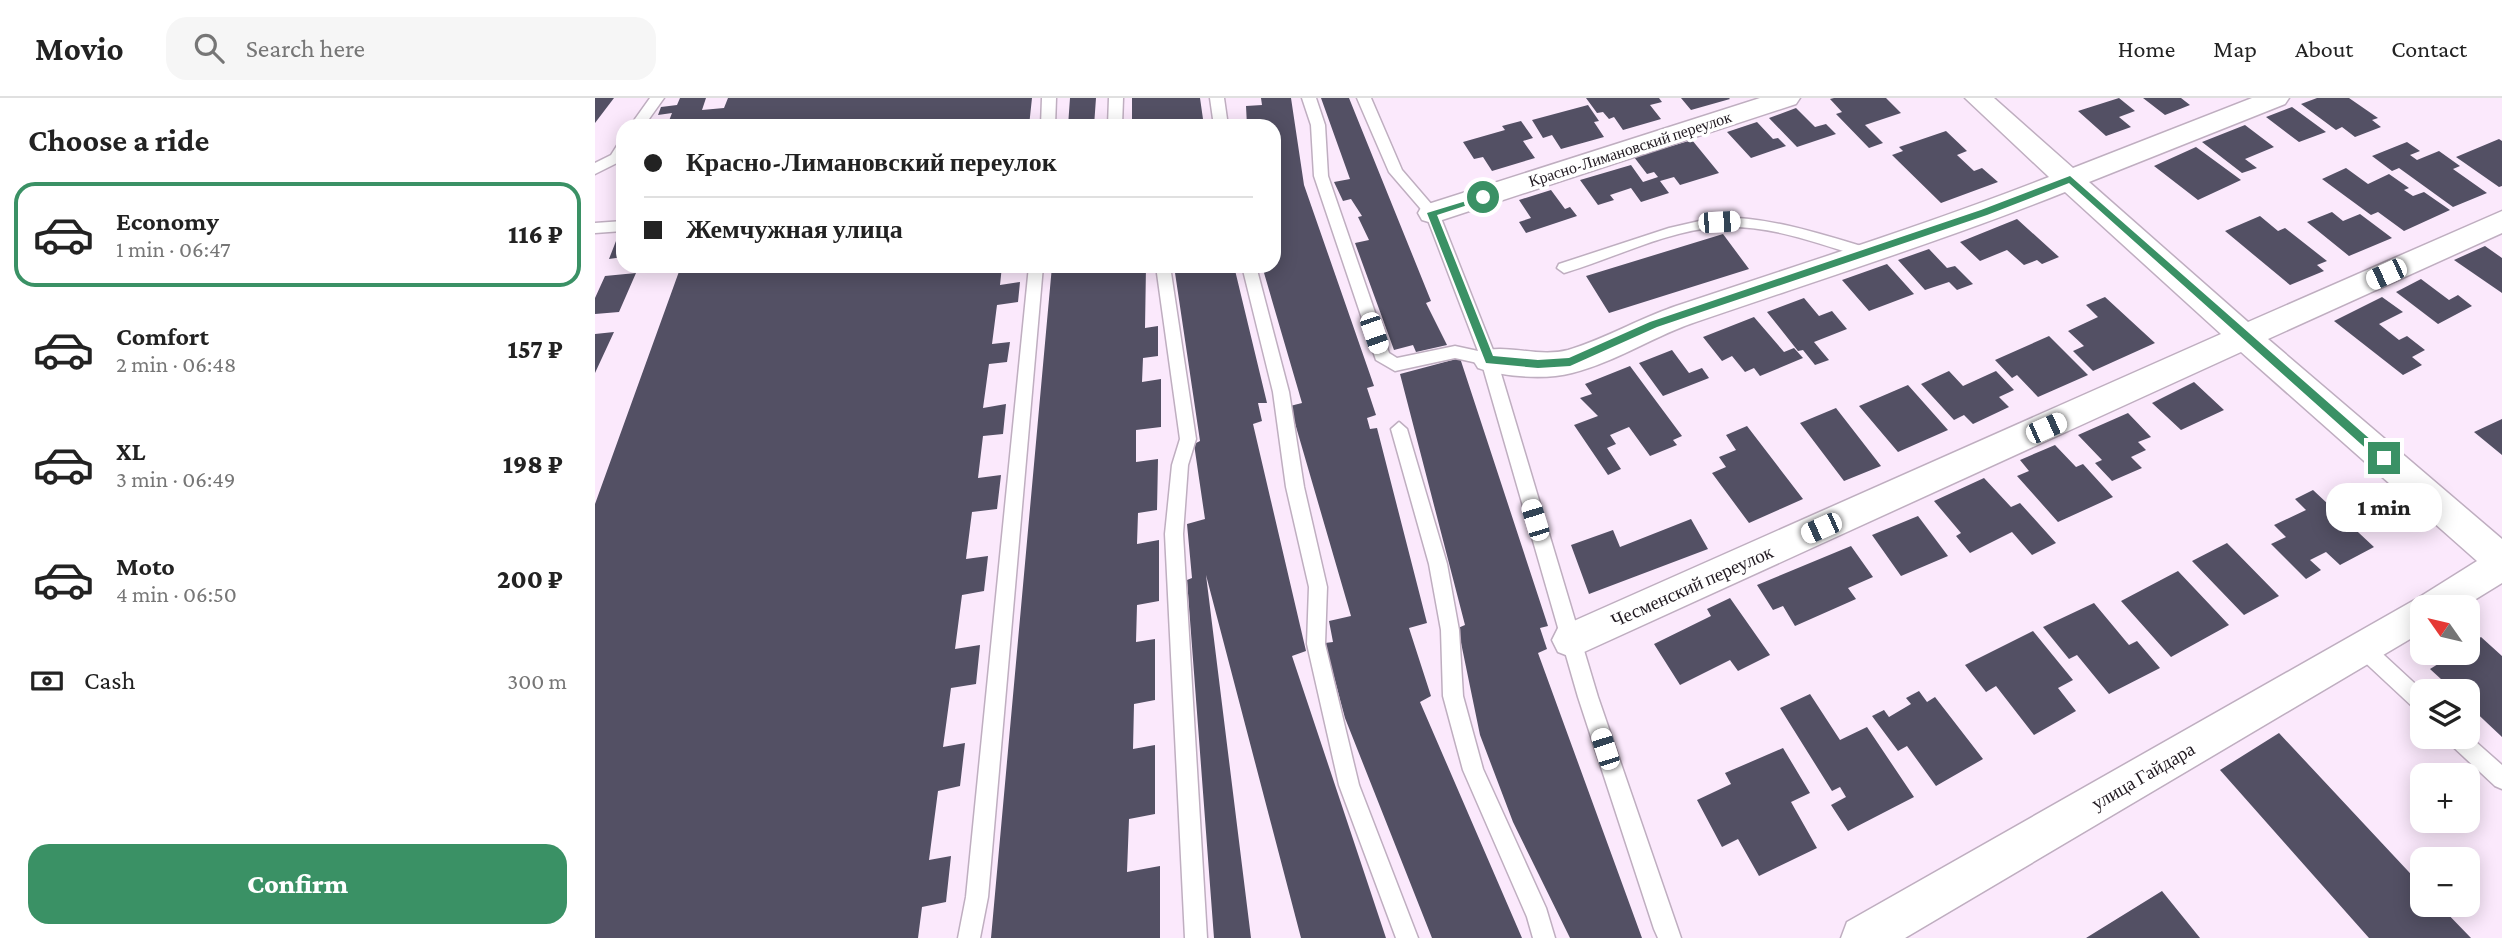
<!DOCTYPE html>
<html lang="en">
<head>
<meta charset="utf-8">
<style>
	body { margin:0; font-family:"Crimson Pro",serif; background:#f6f6f6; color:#222; height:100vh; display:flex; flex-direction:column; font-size:26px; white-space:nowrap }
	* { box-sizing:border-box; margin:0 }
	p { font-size:23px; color:#767676 }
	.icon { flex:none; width:38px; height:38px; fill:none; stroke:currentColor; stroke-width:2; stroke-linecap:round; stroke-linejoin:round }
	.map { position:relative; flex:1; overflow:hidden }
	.sheet { display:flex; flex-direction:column; background:#fff; width:595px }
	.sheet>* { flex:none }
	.hud { position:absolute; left:21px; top:21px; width:665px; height:154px; border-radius:21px; box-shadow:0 4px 18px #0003; display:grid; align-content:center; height:154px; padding:0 28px; background:#fff }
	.needle { width:46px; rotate:304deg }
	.tools { position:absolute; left:1815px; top:497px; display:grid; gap:14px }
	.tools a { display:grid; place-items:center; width:70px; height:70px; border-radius:14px; background:#fff; box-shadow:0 4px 18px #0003; font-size:35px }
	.end { position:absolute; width:32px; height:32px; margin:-16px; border:9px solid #3a9165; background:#fff; box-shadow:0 0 0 4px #fff }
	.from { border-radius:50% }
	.bubble { position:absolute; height:49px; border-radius:21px; background:#fff; box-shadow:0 4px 18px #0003; font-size:23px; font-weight:800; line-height:49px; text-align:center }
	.car { position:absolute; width:21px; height:42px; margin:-21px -10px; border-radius:9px; box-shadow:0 0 5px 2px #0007; background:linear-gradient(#fff 24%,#345 0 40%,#fff 0 76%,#345 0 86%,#fff 0) }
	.hud b { display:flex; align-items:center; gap:24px; height:66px; font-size:26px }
	.hud b+b { border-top:2px solid #e0e0e0 }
	.hud i { width:18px; height:18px; background:#222 }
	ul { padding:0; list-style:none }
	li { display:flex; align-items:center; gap:21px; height:105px; margin:0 14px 10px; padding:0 14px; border:4px solid transparent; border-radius:21px }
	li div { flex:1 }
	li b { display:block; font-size:26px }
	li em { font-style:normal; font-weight:800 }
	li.selected { border-color:#3a9165 }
	li>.icon { width:63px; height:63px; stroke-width:1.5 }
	h2 { padding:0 28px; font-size:32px; line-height:84px }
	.pay { display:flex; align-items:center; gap:18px; height:77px; padding:0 28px; font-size:26px }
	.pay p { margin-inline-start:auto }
	.cta { display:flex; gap:14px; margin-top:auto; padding:14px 28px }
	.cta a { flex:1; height:80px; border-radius:21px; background:#3a9165; color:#fff; font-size:28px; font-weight:800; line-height:80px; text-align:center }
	header { display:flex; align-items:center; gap:42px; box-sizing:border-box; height:98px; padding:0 35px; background:#fff; border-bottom:2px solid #e0e0e0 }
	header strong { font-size:33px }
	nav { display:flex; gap:38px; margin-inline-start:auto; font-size:24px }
	.search { width:490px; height:63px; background:#f6f6f6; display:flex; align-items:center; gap:18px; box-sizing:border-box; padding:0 24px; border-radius:21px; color:#767676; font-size:26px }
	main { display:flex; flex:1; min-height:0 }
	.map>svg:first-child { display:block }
	.building { fill:#535064 }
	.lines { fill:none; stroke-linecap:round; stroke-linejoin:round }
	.lane-casing { stroke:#bfaec0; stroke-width:3 }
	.street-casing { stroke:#bfaec0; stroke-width:3 }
	.lane { fill:#fff; fill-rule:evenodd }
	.street { fill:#fff; fill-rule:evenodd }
	.route { fill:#3a9165 }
	.labels { text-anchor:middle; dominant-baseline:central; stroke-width:7; stroke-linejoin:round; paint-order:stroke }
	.far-street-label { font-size:16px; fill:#201920; stroke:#fff }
	.street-label { font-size:19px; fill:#201920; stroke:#fff }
</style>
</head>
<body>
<header>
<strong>Movio</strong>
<div class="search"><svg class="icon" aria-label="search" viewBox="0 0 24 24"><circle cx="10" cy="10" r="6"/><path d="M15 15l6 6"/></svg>Search here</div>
<nav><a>Home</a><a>Map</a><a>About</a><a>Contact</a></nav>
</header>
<main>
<section class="sheet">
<h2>Choose a ride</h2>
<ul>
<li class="selected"><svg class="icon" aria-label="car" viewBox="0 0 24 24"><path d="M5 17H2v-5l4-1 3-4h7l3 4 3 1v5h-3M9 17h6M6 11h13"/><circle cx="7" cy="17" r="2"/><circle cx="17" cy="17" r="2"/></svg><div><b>Economy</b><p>1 min · 06:47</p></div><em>116 ₽</em></li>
<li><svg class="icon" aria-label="car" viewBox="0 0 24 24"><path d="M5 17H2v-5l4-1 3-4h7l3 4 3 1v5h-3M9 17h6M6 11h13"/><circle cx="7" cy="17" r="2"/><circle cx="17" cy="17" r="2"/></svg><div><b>Comfort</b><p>2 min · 06:48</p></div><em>157 ₽</em></li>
<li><svg class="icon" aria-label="car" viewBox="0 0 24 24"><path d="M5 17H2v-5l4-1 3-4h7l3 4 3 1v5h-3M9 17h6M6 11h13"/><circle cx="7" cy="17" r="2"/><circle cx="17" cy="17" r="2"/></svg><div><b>XL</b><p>3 min · 06:49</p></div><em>198 ₽</em></li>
<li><svg class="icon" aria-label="car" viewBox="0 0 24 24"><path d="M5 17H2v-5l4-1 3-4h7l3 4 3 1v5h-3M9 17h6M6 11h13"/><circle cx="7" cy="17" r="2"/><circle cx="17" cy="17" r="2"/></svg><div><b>Moto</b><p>4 min · 06:50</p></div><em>200 ₽</em></li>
</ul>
<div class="pay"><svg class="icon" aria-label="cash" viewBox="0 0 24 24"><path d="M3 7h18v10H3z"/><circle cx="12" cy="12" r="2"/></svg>Cash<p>300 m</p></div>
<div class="cta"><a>Confirm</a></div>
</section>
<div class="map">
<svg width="1907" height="840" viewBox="0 0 1907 840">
	<rect width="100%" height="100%" fill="#fbe9fc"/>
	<path class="building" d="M0 0H19L0 25Z
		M85 0H111L107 12 129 10 133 0H437L434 28H72L77 15 63 17 66 9 82 7Z
		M475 0H501L499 28H473Z
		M537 0H605L609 28H537Z
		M666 0H696L709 87 779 288 772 290 781 317 772 320 775 331 782 330 832 525 814 530 836 598 825 604 927 840H837L750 620 730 545 738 544 734 523 756 518 695 308 707 305 667 168H679V28H652L651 8 667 7Z
		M726 0H754L836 203 831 205 852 247 821 254 818 247 799 252 760 145 774 142 763 119 767 118 756 101 748 103 739 84 755 81Z
		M991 0H1064L1067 4 1055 7 1066 21 1028 32 1019 19 1014 21 1008 14 1002 15Z
		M1086 0H1134L1135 1 1096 12Z
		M1239 0H1291L1306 15 1270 27 1288 45 1274 50 1241 16 1247 14 1235 1Z
		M1524 0 1540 13 1524 19 1536 29 1511 38 1483 13Z
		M1548 0H1586L1595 7 1570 17Z
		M1722 0H1754L1783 20 1777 22 1786 29 1760 39 1747 29 1741 32 1706 6Z
		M993 7 1004 23 999 24 1009 39 966 51 957 37 948 40 937 22Z
		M1697 9 1731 34 1704 44 1671 19Z
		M1201 10 1220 29 1231 26 1241 36 1202 49 1174 20Z
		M926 23 938 40 928 43 940 60 897 73 888 59 879 61 868 44 910 32 907 28Z
		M1162 24 1178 41 1183 40 1191 48 1156 60 1132 34Z
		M1650 27 1679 49 1650 61 1662 70 1647 75 1607 44Z
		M1351 33 1372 53 1362 57 1379 73 1387 70 1403 84 1346 105 1297 57 1308 53 1304 49Z
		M1904 41 1907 43V88L1904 89 1861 59Z
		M1097 42 1124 75 1085 87 1079 79 1065 83 1074 95 1046 104 1036 90 1015 97 1019 102 1003 107 985 82 1036 67 1048 84 1063 79 1059 74 1052 76 1039 59Z
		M1812 44 1825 53 1815 57 1822 62 1844 53 1865 68 1858 71 1892 95 1858 109 1804 70 1797 73 1777 58Z
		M1601 49 1646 82 1603 102 1559 68Z
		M1751 70 1773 86 1794 76 1814 90 1809 92 1818 98 1829 94 1855 112 1809 133 1783 114 1776 117 1727 81Z
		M956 92 970 111 975 109 982 118 931 135 924 124 936 120 924 102Z
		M1737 114 1748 123 1765 116 1797 140 1754 158 1712 124Z
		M1665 118 1683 133 1690 130 1732 163 1722 167 1729 173 1695 187 1630 133Z
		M1422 121 1464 159 1447 166 1442 162 1429 167 1412 152 1385 163 1365 144Z
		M1128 136 1154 171 1014 215 991 178Z
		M28 142V159L14 161 21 143Z
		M1890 148 1907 160V195L1859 162Z
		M1334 151 1352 170 1360 168 1378 186 1362 192 1354 184 1330 192 1303 162Z
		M1292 166 1319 196 1274 213 1247 182Z
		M86 168H407L405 187 425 184 423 204 402 207 397 246 415 244 412 264 394 266 388 310 411 306 408 336 388 338 383 380 406 377 402 411 377 414 371 461 393 458 389 493 367 497 360 551 385 547 381 586 356 590 348 649 370 645 365 688 343 693 334 762 356 758 351 804 327 809 323 840H0V406Z
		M457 168H551L550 230 563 228V258L548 260 547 284 566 281V329L541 332V364L563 361 562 412 543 415 542 446 564 442V503L542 507 541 544 560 541V602L539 606 538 651 560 647V716L534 721 532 774 565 768V840H396Z
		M579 168H639L672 305H663L667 323 658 326 711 553 697 558 791 840H706L611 477 656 840H619L592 482 597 480 592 426 610 421 599 346 605 343Z
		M41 175 24 214 0 216V200L10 178Z
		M1826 181 1854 202 1863 197 1877 208 1843 226 1801 194Z
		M1510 199 1560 245 1498 273 1478 253 1489 248 1473 233 1503 219 1491 207Z
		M1787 199 1808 214 1784 226 1804 242 1812 238 1830 252 1817 259 1827 267 1808 277 1739 223Z
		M1209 200 1224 218 1237 213 1252 231 1219 244 1234 262 1220 267 1208 252 1203 253 1172 214Z
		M1159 219 1189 254 1199 250 1208 260 1165 278 1159 270 1150 274 1137 258 1127 263 1108 239Z
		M19 234 0 275V236Z
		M1454 238 1493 277 1443 299 1422 277 1417 280 1400 262Z
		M1077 252 1094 275 1107 270 1114 280 1068 298 1044 265Z
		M865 260 953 528 945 530 952 551 943 555 1047 840H975L918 724 885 637 863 530 870 527 805 276Z
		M1035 268 1087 338 1078 342 1082 347 1055 358 1034 329 1015 337 1021 346 1012 350 1026 371 1013 377 979 327 1003 318 985 300 997 296 990 286Z
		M1354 273 1368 288 1401 273 1419 292 1404 299 1414 309 1378 326 1369 317 1359 322 1326 286Z
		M1599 284 1629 312 1586 332 1557 305Z
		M1313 287 1353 332 1303 354 1264 308Z
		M1241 310 1286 368 1249 383 1205 325Z
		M1533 315 1556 339 1543 344 1551 352 1536 359 1547 370 1517 383 1500 365 1507 362 1483 337Z
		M1907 321V357L1879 334Z
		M1152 328 1208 401 1154 425 1117 375 1131 369 1124 359 1141 352 1131 337Z
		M1460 347 1481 369 1488 366 1518 399 1463 424 1422 378 1434 373 1425 362Z
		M1389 380 1416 409 1425 405 1461 445 1437 457 1417 434 1375 455 1361 438 1366 435 1339 403Z
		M1718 392 1779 449 1745 467 1731 454 1715 462 1726 472 1711 481 1676 446 1691 439 1679 427 1711 412 1700 401Z
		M1323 418 1353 458 1306 478 1277 437Z
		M1096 421 1113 451 994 496 976 447 1018 432 1025 449Z
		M1632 445 1684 498 1649 517 1597 463Z
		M1256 448 1278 479 1253 490 1261 501 1200 528 1188 508 1178 512 1162 487Z
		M1583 473 1634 527 1576 559 1526 503Z
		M1135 500 1175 557 1143 573 1135 562 1085 587 1059 546 1116 518 1112 511Z
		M1499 505 1534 547 1542 543 1565 570 1514 596 1482 557 1474 561 1448 529Z
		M1438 533 1478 582 1463 590 1481 613 1439 637 1401 588 1391 594 1370 567Z
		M1886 539 1907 558V639L1872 606V593H1859L1835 571 1861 555H1872V548Z
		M1324 593 1332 604 1340 599 1388 661 1341 688 1312 648 1303 653 1277 618 1289 612 1294 619 1316 606 1311 600Z
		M1215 596 1245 642 1272 629 1319 699 1253 733 1236 707 1251 699 1245 689 1237 693 1185 610Z
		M1684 635 1827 788V807H1844L1876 840H1774L1625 672Z
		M1188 650 1215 695 1196 704 1222 750 1164 778 1143 741 1127 749 1102 702 1136 686 1130 675Z
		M1567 793 1605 840H1491Z"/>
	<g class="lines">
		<g class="lane-casing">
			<path id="lane" d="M55 0H69L49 28H35Z
				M447 0H461L460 28H446Z
				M514 0H528L527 28H513Z
				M615 0H629L633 28H619Z
				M707 0H721L730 27 733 78 794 255 802 260 860 248 883 253 831 117 794 74 762 0H776L807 72 844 115 902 262 1003 599 1086 840H1063L1059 831 983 599 887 266 860 260 800 273 781 262 719 78 716 27Z
				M28 45 26 63 0 76V65L16 57 23 46Z
				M1122 119C1175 119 1226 136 1276 151L1278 155 1271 160C1224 146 1174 126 1124 129 1070 133 1020 160 969 175L962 170 964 166 1074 130Z
				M28 123V133L0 135V125Z
				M434 168H448L393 799 385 840H363L371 799Z
				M561 168H575L601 341 593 367 588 436 612 840H590L570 436 577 367 585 341Z
				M647 168H661L694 294 709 389 732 489 730 546 764 687 823 840H801L744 687 712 546 714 489 691 389 678 294Z
				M804 324 812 331 852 466 864 532 868 598 888 671 951 810 960 840H938L932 819 868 672 848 598 846 532 834 466 796 331Z
				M1769 542 1776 545 1828 593 1827 614 1820 611 1762 557 1760 551 1762 545Z
				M1872 636 1907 667V691L1900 688 1855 646 1852 639H1872Z"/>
		</g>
		<g class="street-casing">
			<path id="street" d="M1165 0H1205L1201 6 847 122 837 125 827 122 823 115 827 108Z
				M1370 0H1399L1478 70 1657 0H1694L1690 6 1494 84 1653 224 1907 113V135L1673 241 1907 441V485L1868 509H1827V534L1310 840H1246L1252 824 1823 500 1882 463 1646 254 989 554 976 559 963 554 957 542 963 530 1626 236 1470 94C1347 143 1220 183 1095 226 1056 240 1018 265 977 275 950 282 910 279 883 270L878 262 883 254C911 245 943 260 973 252 1010 241 1045 220 1081 208 1206 166 1332 127 1454 79Z"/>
		</g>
		<use href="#lane" class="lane"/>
		<use href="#street" class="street"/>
	</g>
	<path class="route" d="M1475 78 1793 357V363H1785L1474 85 1392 117 1062 229 975 268 943 270 891 265 832 115 891 97V101L842 117 898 258 943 262 974 260 1055 224 1386 112Z"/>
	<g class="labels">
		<g class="far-street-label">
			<text transform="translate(1035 51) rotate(-18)">Красно-Лимановский переулок</text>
		</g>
		<g class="street-label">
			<text transform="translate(1097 488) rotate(-24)">Чесменский переулок</text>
			<text transform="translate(1548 678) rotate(-30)">улица Гайдара</text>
		</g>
	</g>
</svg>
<div class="tools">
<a><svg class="needle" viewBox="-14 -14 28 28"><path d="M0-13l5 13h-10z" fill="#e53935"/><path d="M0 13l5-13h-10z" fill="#767676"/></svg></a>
<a><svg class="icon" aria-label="layers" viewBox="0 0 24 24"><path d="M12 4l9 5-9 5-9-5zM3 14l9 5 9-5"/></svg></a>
<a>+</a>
<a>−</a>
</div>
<i class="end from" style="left:888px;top:99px"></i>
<i class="end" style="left:1789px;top:360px"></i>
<div class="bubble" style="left:1731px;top:385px;width:116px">1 min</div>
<i class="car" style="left:1124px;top:124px;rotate:87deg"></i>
<i class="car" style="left:1791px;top:176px;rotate:245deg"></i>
<i class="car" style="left:779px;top:235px;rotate:161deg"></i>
<i class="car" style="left:1451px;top:330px;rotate:66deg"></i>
<i class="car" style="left:940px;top:422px;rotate:343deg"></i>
<i class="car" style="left:1226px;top:430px;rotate:246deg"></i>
<i class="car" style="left:1010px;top:651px;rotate:342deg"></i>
<div class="hud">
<b><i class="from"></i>Красно-Лимановский переулок</b>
<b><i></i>Жемчужная улица</b>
</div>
</div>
</main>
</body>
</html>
